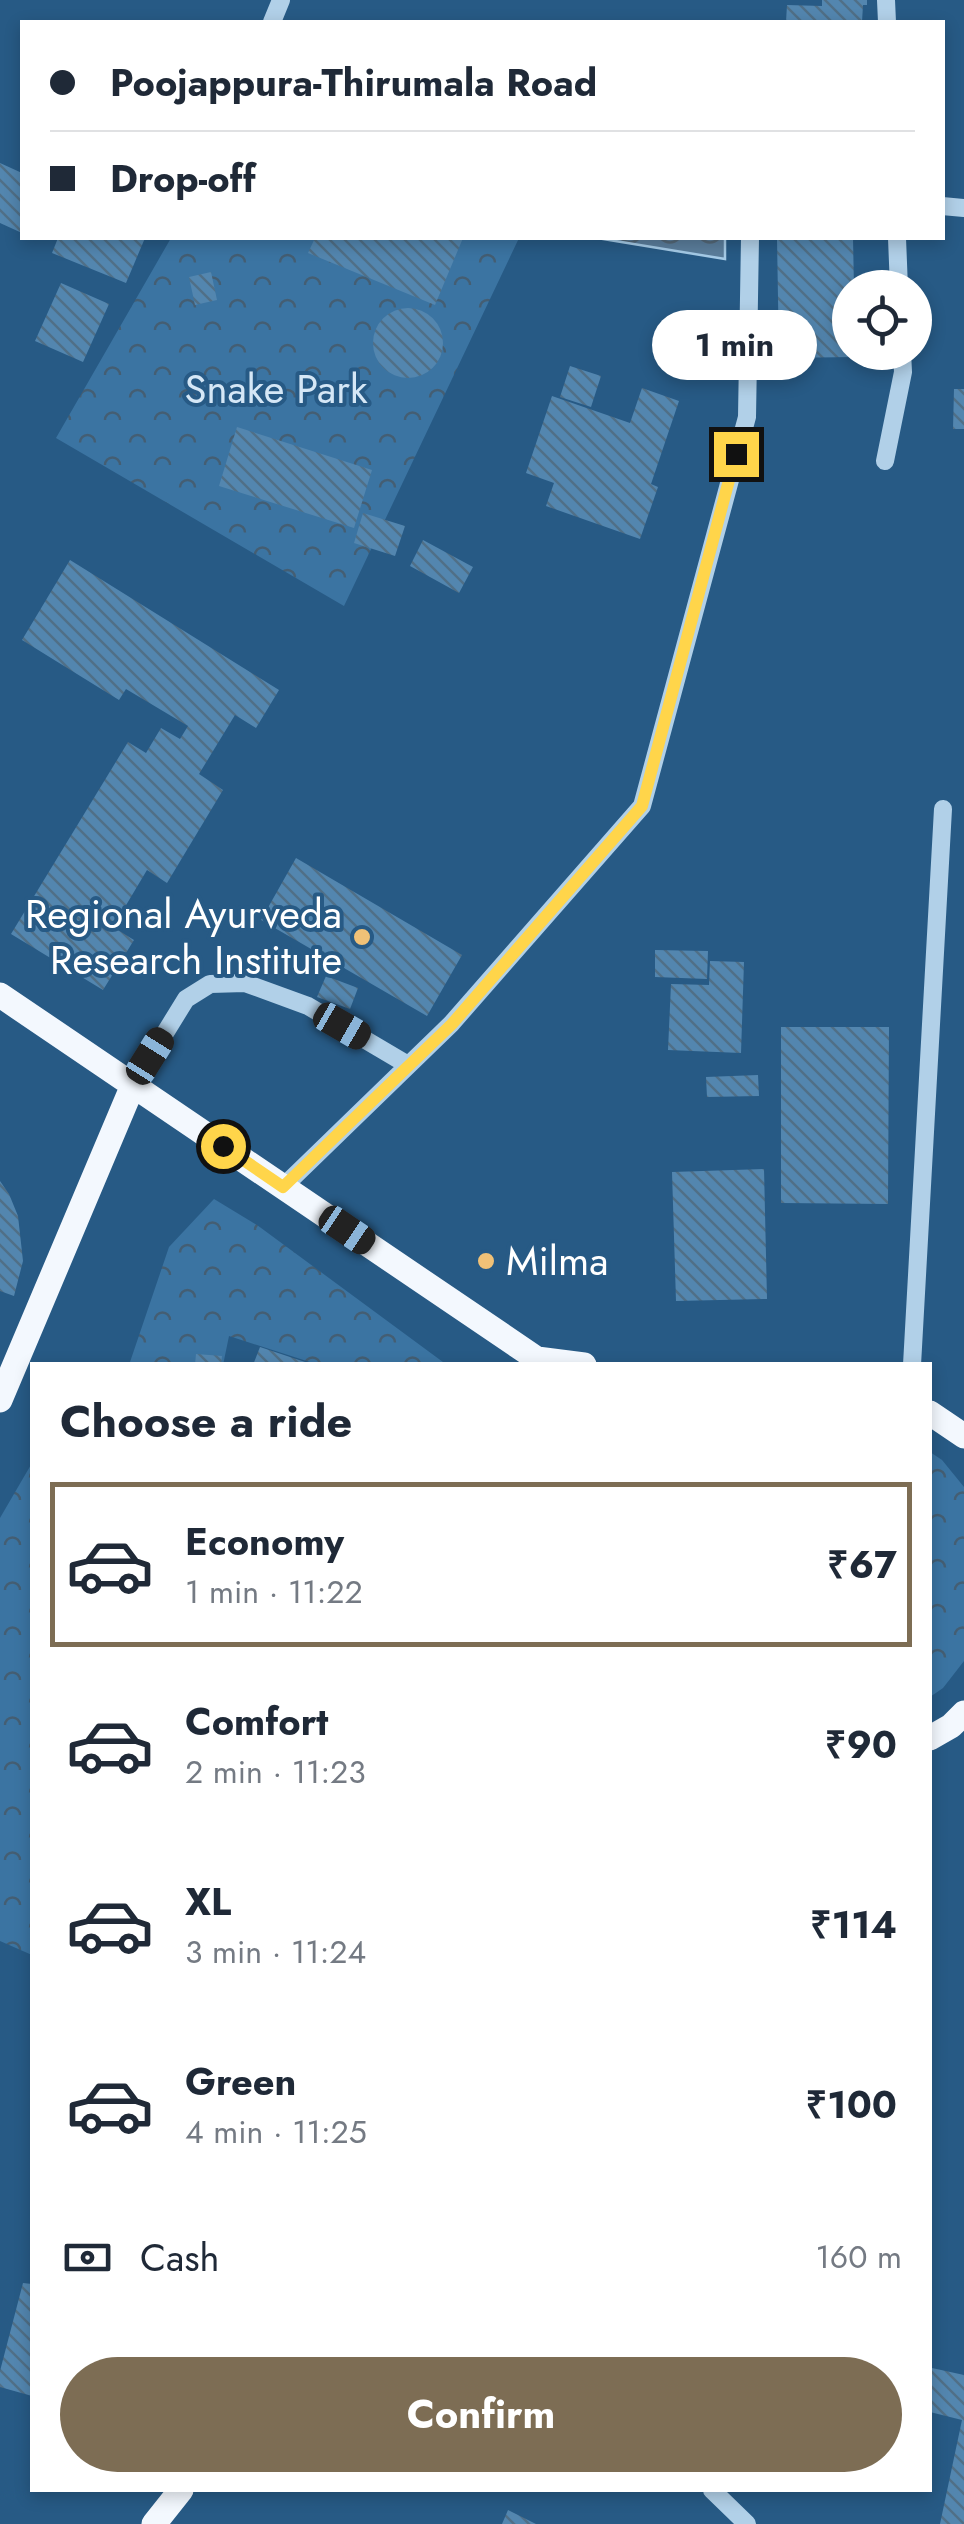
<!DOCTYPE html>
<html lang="en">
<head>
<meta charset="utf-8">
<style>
	body { margin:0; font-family:Jost,sans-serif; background:#f2f2f3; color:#1f2937; height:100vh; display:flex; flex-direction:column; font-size:38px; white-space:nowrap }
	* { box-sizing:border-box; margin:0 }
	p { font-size:32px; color:#747a83 }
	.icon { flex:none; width:55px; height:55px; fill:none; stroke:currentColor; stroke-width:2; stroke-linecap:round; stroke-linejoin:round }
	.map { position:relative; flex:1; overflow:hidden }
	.details { position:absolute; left:30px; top:1362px; width:902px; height:1130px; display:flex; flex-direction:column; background:#fff; border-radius:0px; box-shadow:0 5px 15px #0003 }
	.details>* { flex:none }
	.banner { position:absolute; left:20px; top:20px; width:925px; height:220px; border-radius:0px; box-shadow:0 5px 15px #0003; display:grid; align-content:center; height:220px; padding:0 30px; background:#fff }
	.buttons { position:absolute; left:832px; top:270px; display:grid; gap:20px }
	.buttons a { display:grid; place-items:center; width:100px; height:100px; border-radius:50%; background:#fff; box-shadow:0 5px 15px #0003; font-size:50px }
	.end { position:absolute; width:45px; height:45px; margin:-22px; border:12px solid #ffd54a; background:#111; box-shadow:0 0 0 5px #111 }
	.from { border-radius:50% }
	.bubble { position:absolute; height:70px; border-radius:35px; background:#fff; box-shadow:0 5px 15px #0003; font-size:32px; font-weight:700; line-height:70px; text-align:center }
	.car { position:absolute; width:30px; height:60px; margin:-30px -15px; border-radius:12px; box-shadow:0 0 8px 2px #0007; background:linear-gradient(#222 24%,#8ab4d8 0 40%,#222 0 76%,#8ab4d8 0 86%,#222 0) }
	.banner b { display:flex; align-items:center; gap:35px; height:95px; font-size:38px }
	.banner b+b { border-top:2px solid #e0e1e3 }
	.banner i { width:25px; height:25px; background:#1f2937 }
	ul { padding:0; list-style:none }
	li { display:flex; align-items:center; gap:30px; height:165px; margin:0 20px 15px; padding:0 10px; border:5px solid transparent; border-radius:0px }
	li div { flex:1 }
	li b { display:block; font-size:38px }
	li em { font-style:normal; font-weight:700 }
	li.active { border-color:#7d6d54 }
	li>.icon { width:90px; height:90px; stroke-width:1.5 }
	h2 { padding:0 30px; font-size:45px; line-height:120px }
	.pay { display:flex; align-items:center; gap:25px; height:110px; padding:0 30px; font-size:38px }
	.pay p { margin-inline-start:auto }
	.cta { display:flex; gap:20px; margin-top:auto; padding:20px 30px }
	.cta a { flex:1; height:115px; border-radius:60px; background:#7d6d54; color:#fff; font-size:40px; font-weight:700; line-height:115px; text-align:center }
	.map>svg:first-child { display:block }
	.park { fill:url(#park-crowns) }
	.water { fill:url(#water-waves); stroke:#a6cce8; stroke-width:2.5 }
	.building { fill:url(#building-back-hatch) }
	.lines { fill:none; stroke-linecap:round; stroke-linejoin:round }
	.minor { stroke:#b1d0e8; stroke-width:18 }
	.major { stroke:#f3f8fe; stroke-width:25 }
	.route { stroke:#ffd54a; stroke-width:12 }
	.poi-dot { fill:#f0c177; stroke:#275a85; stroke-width:4 }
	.labels { text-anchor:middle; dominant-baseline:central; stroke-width:8; stroke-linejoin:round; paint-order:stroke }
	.park-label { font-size:40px; fill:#d5e7f6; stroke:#275a85 }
	.poi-label { font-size:40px; fill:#fff; stroke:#275a85; text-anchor:end }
</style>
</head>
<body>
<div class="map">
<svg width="964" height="2524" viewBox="0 0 964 2524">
	<defs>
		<pattern id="park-crowns" width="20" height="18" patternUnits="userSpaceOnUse" patternTransform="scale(2.5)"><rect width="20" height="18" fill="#3b74a2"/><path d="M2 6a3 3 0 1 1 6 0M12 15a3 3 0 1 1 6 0" fill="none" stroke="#445e73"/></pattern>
		<pattern id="water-waves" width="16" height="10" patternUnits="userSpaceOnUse" patternTransform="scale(2.5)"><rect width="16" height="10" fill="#5b7e9c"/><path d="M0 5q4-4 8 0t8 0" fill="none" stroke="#546878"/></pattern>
		<pattern id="building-back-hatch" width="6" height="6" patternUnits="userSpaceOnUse" patternTransform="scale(2.5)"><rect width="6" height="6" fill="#5386af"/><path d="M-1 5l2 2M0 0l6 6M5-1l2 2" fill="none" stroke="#506f87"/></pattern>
	</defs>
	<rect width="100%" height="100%" fill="#275a85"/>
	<path class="park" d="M171 238H519L344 606 56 438Z
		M214 1199 257 1225 447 1365H319L229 1336 223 1365H129L169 1247Z
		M930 1452 942 1460 964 1487V1661L943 1688 930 1697Z
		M32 1463V1955L0 1941V1518Z"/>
	<path class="water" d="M597 238H725V259Z"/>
	<path class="building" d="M822 0H867V5H863L862 22H786L787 5 822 6Z
		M0 163 22 173V233L0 223Z
		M58 238H145L126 283 52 253Z
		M315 238H463L435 305 308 253Z
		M777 238H853L854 288H850V352H855V357L779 358Z
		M211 272 217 300 195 305 189 277Z
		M61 283 109 304 83 362 35 341Z
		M373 343a35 35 0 1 1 70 0a35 35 0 1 1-70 0Z
		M570 366 601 376 591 407 560 397Z
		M642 388 679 401 651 484 658 487 640 539 546 506 554 483 526 473 552 396 630 423Z
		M954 389H964V429H953Z
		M237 427 372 470 354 528 219 486Z
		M363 513 405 526 395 556 354 543Z
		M423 540 473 567 459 593 410 566Z
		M70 560 279 690 256 728 235 715 199 774 223 790 167 883 147 870 113 927 134 940 103 990 11 934 128 742 146 753 161 728 180 739 188 726 126 689 119 700 22 640Z
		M296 858 462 955 427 1016 261 920Z
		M655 950 708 951 707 979 655 977Z
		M710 961 744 962 741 1053 668 1050 671 984 709 985Z
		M326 976 358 988 350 1009 317 997Z
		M781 1027H889L888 1204 781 1203Z
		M758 1075 759 1096 707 1097 706 1077Z
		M764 1169 767 1299 676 1301 672 1172Z
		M0 1181 9 1194 18 1216 23 1261 14 1296 0 1291Z
		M260 1347 311 1364V1365H253Z
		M196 1354 222 1356 221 1365H195Z
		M23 2283 32 2284V2396L0 2387V2371Z
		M932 2368 964 2375V2524H940L962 2420 930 2412Z
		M508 2510 536 2524H502Z"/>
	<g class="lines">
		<path class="minor" d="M886 0 887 22
			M272 22 281 0
			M942 206 964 208
			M897 238 899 288
			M885 461 903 372 902 352
			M133 1085 186 999 210 984 245 983 308 1006 408 1065
			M283 1187 451 1024 642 806 747 417 750 238
			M912 1365 943 809
			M712 2490 747 2524"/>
		<path class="major" d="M0 995 537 1359 541 1365
			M537 1359 584 1365
			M0 1400 133 1085
			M930 1413 964 1436
			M930 1738 951 1726 964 1713
			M154 2524 181 2490"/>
	</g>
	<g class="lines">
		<path class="route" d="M223 1146 283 1187 452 1024 642 806 736 454"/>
	</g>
	<g class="poi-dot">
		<circle cx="362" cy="937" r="10"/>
		<circle cx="486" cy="1261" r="10"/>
	</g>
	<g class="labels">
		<g class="park-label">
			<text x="276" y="389">Snake Park</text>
		</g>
		<g class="poi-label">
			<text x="342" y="914">Regional Ayurveda<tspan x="342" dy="46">Research Institute</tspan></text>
			<text x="506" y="1261" text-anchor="start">Milma</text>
		</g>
	</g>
</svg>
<div class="buttons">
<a><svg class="icon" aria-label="locate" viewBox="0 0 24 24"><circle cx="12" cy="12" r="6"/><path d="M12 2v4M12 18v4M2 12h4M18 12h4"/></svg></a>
</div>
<i class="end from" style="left:223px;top:1146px"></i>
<i class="end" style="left:736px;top:454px"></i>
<div class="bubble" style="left:652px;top:310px;width:165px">1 min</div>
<i class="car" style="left:342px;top:1026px;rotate:120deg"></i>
<i class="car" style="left:150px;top:1056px;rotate:32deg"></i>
<i class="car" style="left:347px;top:1230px;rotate:124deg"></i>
<div class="banner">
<b><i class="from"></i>Poojappura-Thirumala Road</b>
<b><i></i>Drop-off</b>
</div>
<section class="details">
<h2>Choose a ride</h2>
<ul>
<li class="active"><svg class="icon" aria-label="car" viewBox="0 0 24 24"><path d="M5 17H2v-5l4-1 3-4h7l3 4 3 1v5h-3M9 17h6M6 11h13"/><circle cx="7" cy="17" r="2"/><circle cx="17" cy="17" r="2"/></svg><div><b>Economy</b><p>1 min · 11:22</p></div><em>₹67</em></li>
<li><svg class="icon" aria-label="car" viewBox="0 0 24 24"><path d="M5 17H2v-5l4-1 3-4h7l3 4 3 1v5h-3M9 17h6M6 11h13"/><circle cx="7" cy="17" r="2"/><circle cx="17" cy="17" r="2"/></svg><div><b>Comfort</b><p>2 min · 11:23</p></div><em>₹90</em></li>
<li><svg class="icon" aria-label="car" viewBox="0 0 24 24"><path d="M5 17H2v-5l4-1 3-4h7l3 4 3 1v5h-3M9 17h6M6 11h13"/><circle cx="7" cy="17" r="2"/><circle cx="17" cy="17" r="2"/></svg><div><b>XL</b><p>3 min · 11:24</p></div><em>₹114</em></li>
<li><svg class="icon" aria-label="car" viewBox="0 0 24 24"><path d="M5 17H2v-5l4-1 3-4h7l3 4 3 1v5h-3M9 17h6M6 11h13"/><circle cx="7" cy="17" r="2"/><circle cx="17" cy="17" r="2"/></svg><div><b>Green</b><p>4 min · 11:25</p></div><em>₹100</em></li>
</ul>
<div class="pay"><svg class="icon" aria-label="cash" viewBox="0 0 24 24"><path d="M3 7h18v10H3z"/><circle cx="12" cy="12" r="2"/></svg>Cash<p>160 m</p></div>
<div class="cta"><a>Confirm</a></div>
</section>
</div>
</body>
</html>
